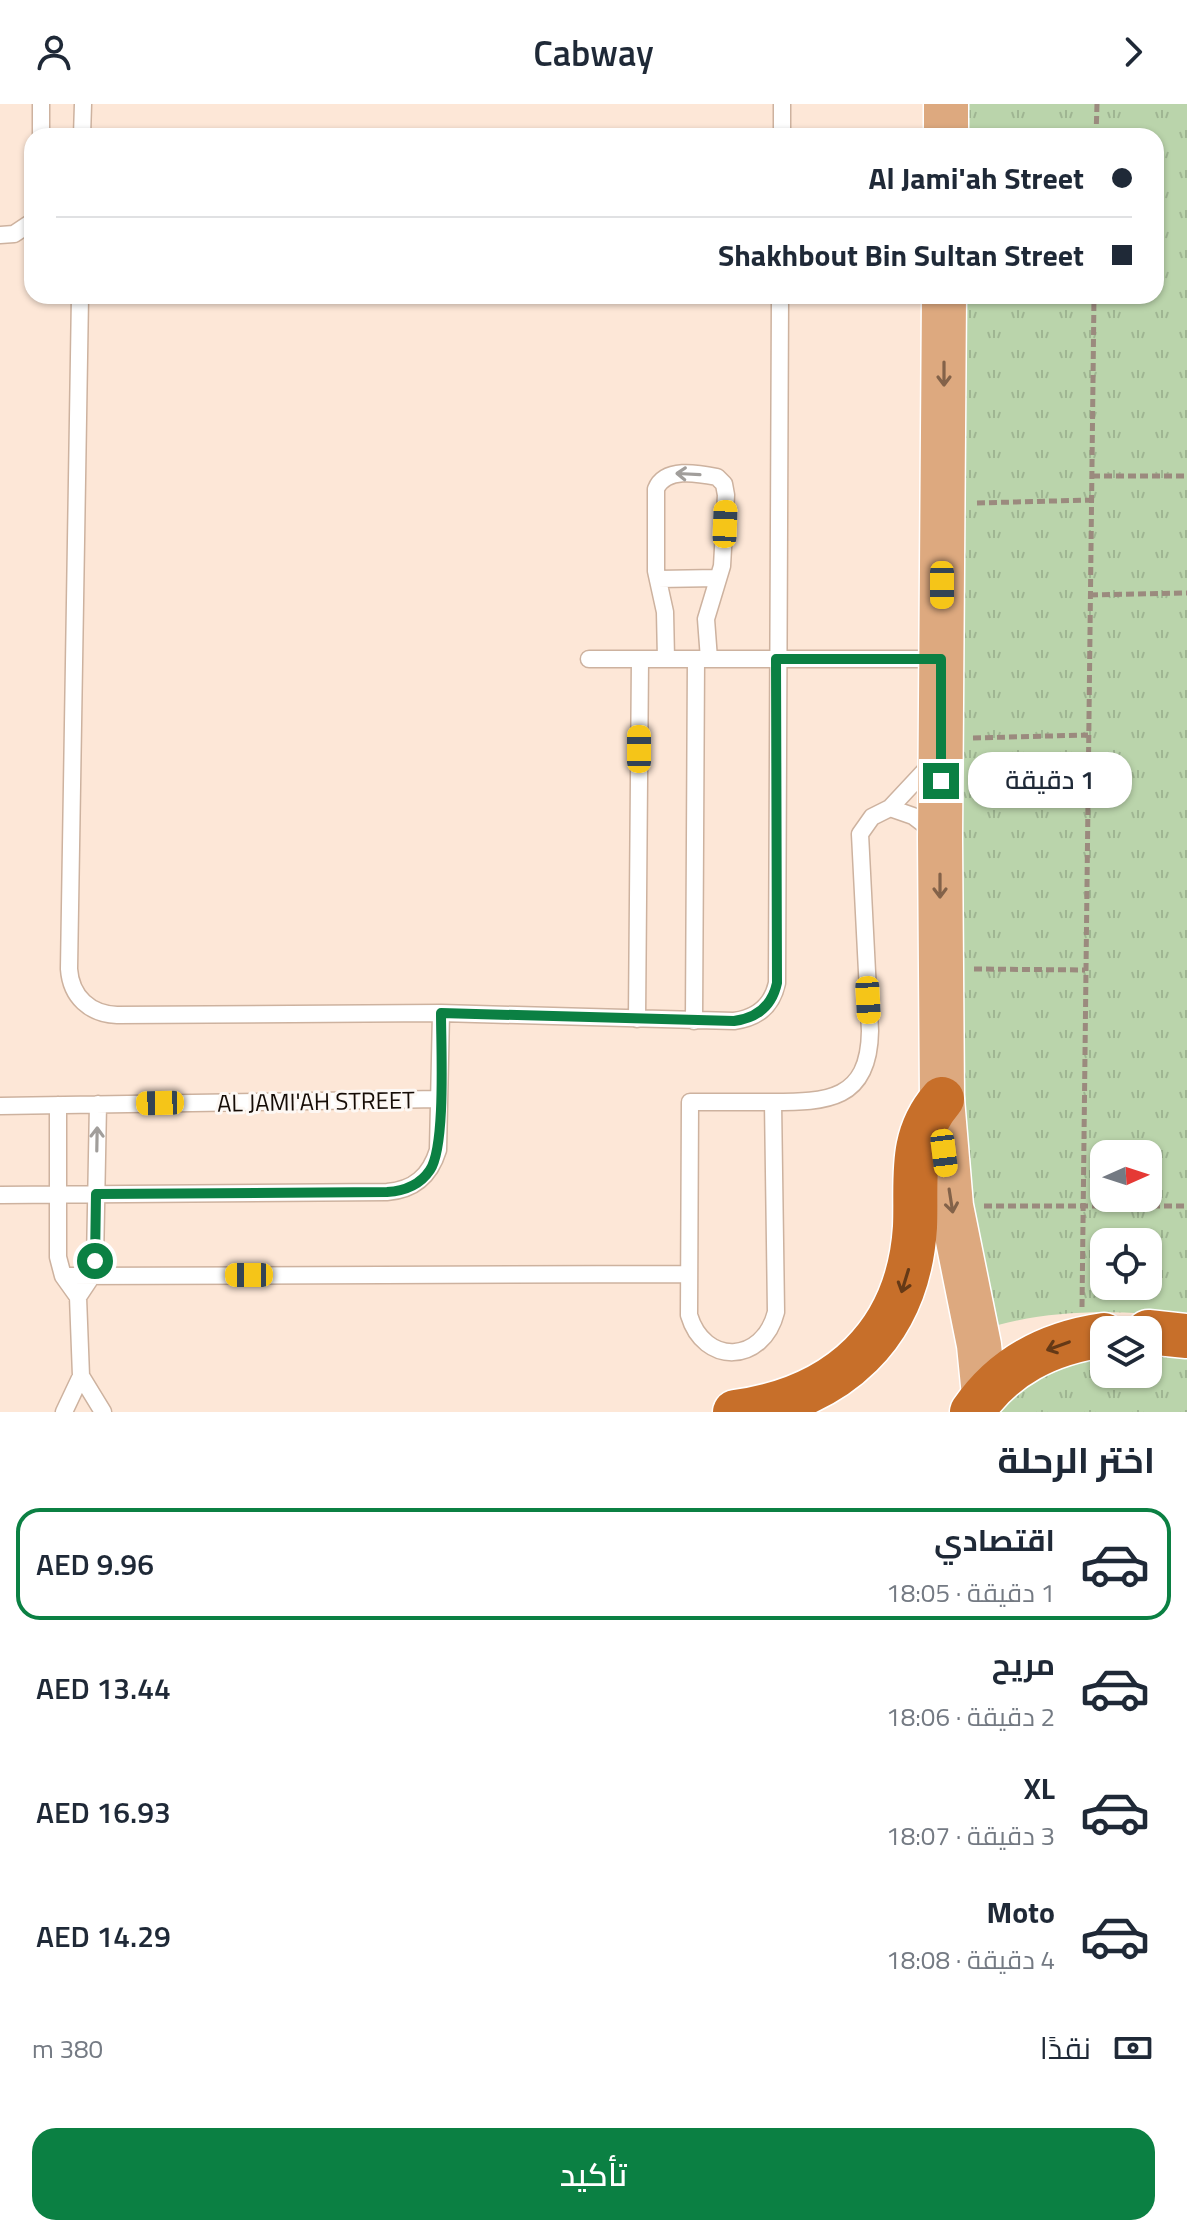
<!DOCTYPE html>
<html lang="ar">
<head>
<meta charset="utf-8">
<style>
	body { margin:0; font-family:"Titillium Web",Cairo,sans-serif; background:#f6f6f7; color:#1f2937; direction:rtl; height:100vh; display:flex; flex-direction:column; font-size:30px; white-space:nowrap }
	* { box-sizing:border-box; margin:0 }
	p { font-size:26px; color:#747a83 }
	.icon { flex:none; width:44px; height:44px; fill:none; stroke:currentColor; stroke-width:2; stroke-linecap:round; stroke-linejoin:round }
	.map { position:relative; height:1308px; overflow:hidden; direction:ltr }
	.panel { display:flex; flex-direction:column; background:#fff; flex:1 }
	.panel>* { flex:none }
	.banner { position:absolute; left:24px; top:24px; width:1140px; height:176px; border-radius:24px; box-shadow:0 2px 6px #0004; direction:rtl; display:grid; align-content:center; height:176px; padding:0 32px; background:#fff }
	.needle { width:52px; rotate:87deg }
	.buttons { position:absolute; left:1090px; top:1036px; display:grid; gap:16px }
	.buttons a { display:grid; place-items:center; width:72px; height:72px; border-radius:16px; background:#fff; box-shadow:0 2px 6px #0004; font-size:40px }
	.end { position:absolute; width:36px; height:36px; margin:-18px; border:10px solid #0b8043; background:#fff; box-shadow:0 0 0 4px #fff }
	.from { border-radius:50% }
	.bubble { position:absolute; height:56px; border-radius:24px; background:#fff; box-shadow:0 2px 6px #0004; font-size:26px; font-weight:600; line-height:56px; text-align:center; direction:rtl }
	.car { position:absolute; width:24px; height:48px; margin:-24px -12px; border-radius:10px; box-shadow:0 0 6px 2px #0007; background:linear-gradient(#f5c518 24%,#345 0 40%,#f5c518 0 76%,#345 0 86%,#f5c518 0) }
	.banner b { display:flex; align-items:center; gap:28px; height:76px; font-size:30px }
	.banner b+b { border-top:2px solid #e0e1e3 }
	.banner i { width:20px; height:20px; background:#1f2937 }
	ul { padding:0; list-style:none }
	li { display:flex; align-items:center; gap:24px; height:112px; margin:0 16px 12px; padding:0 16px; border:4px solid transparent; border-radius:24px }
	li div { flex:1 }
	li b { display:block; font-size:30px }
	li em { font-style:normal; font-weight:600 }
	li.selected { border-color:#0b8043 }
	li>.icon { width:72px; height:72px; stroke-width:1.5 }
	h2 { padding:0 32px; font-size:36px; line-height:96px }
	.pay { display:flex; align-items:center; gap:20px; height:88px; padding:0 32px; font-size:30px }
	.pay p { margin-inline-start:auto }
	.action { display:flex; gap:16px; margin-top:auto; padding:16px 32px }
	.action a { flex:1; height:92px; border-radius:24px; background:#0b8043; color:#fff; font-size:32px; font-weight:600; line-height:92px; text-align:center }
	header { display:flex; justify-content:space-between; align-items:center; height:104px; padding:0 32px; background:#fff; font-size:36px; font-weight:600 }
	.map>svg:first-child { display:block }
	.park { fill:url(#park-tufts); fill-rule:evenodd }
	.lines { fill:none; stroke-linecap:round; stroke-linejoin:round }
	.lane-casing { stroke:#cdb29f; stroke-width:19 }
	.primary-casing { stroke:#fff; stroke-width:47 }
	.highway-casing { stroke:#fff; stroke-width:47 }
	.path { stroke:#9b8a7e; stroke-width:5; stroke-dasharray:8 4; stroke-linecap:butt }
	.lane { stroke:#fff; stroke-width:16 }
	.primary { stroke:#dda97f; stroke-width:44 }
	.highway { stroke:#c76f2a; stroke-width:44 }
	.oneway { stroke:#836249 }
	.oneway2 { stroke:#a19e9b }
	.oneway3 { stroke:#653916 }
	.route { stroke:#0b8043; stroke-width:10 }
	.labels { text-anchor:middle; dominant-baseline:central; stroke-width:6; stroke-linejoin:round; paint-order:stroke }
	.street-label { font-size:24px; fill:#150c06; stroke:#fdf8f4 }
</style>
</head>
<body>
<header><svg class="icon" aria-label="forward" viewBox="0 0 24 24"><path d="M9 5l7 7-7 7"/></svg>Cabway<svg class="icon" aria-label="person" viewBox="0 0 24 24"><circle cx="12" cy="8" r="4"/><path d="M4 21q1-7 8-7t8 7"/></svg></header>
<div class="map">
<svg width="1187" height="1308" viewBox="0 0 1187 1308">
	<defs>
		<pattern id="park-tufts" width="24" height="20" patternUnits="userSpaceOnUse" patternTransform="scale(2)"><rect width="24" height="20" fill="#bad4ab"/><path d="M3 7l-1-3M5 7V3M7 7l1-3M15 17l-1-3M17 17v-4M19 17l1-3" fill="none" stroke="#9fb592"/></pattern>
	</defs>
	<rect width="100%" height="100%" fill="#fde7d7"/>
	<path class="park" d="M957 0H1187V1213C1115 1206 1047 1204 978 1227L945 910 955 192H1156V32H957ZM1104 1050H1148V1094H1104ZM1104 1138H1148V1182H1104Z
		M1148 1247 1187 1251V1308H988L1026 1269 1104 1249V1270H1148Z"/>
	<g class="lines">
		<g class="lane-casing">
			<path id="lane" d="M41 32V0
				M82 32 83 0
				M782 32V0
				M0 131 14 130 32 118
				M80 192 69 865C71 893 90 910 117 911L441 909 734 917C757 914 772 902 777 879L780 192
				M658 475 718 474
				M589 555H940
				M666 555 665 508 656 467V385C665 363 697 369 717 373L724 380 726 391 722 462 706 515 709 555
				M890 704 913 712 934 728
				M637 915 640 555
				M694 917 696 555
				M773 998 776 1208C763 1260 704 1262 689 1211L690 998C717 998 744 998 771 998 827 998 869 997 870 927L860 730 872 713 890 704 932 659
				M58 1001V1153L63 1172 78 1193 81 1272 64 1308
				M0 1002 439 995
				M0 1091 387 1088C414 1086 430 1072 438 1046L441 909
				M63 1172 689 1170
				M78 1193 92 1172 95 1157 98 1000
				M81 1272 103 1308"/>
		</g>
		<g class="primary-casing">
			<path id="primary" d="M946 32V0
				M944 192 940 735 942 995 951 1102 979 1241 984 1291"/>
		</g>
		<g class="highway-casing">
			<path id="highway" d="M1148 1228 1187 1232
				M735 1308C838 1294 908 1231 915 1123 917 1075 908 1034 942 995
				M972 1308C1004 1261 1049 1239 1104 1231"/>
		</g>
		<path class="path" d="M1096 32 1097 0
			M1092 372H1187
			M977 399 1091 396
			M1090 491 1187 489
			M973 634 1088 631
			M974 865 1085 866
			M984 1102H1187
			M1082 1203 1094 192"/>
		<use href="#lane" class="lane"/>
		<use href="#primary" class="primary"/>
		<use href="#highway" class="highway"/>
	</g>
	<defs><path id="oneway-shaft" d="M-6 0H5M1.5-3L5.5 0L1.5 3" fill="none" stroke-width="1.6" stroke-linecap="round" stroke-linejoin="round" transform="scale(2)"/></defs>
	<g class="oneway">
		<use href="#oneway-shaft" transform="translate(944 270) rotate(90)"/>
		<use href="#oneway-shaft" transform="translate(940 782) rotate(90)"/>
		<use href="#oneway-shaft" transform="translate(951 1097) rotate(81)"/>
	</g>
	<g class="oneway2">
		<use href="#oneway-shaft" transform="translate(688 370) rotate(-177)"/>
		<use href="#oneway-shaft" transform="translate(97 1035) rotate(-89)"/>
	</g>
	<g class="oneway3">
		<use href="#oneway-shaft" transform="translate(905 1177) rotate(107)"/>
		<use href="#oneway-shaft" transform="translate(1058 1242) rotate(160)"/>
	</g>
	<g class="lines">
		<path class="route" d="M95 1157 96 1090 387 1088C404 1087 420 1081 430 1066 446 1042 441 943 441 909L734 917C757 914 772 902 777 879L776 555H941V677"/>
	</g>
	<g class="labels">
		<g class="street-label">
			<text transform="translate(316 997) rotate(-1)">AL JAMI'AH STREET</text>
		</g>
	</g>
</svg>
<div class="buttons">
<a><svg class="needle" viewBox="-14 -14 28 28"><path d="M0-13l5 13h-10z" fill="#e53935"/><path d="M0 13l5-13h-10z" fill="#747a83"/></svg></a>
<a><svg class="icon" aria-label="locate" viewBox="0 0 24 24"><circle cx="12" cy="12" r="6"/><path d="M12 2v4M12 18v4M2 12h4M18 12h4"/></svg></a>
<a><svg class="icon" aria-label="layers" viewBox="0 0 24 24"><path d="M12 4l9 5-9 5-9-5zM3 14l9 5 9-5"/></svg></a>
</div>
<i class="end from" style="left:95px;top:1157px"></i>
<i class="end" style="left:941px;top:677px"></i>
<div class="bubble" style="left:968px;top:648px;width:164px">1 دقيقة</div>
<i class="car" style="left:725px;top:420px;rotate:2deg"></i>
<i class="car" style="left:942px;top:481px;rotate:180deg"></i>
<i class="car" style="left:639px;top:645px;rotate:0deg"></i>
<i class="car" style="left:868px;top:896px;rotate:177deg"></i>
<i class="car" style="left:160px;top:999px;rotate:269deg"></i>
<i class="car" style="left:944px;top:1049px;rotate:173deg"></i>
<i class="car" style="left:249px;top:1171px;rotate:270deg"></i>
<div class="banner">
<b><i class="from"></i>Al Jami'ah Street</b>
<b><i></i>Shakhbout Bin Sultan Street</b>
</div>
</div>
<section class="panel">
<h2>اختر الرحلة</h2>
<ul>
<li class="selected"><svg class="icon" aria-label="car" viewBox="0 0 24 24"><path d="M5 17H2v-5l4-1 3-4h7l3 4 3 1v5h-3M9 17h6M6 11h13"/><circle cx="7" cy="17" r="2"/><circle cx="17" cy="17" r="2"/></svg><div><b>اقتصادي</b><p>1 دقيقة · 18:05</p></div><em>AED 9.96</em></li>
<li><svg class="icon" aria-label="car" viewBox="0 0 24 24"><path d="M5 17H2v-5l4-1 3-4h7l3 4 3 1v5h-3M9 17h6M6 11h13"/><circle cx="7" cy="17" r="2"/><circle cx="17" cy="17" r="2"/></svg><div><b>مريح</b><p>2 دقيقة · 18:06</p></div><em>AED 13.44</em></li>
<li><svg class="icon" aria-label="car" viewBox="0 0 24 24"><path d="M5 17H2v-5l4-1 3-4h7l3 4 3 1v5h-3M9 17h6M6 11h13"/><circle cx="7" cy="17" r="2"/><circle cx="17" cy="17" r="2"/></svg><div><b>XL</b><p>3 دقيقة · 18:07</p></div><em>AED 16.93</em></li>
<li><svg class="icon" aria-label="car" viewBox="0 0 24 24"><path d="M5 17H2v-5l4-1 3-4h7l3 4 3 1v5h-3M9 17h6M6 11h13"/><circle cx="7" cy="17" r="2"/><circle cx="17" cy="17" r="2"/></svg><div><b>Moto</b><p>4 دقيقة · 18:08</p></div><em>AED 14.29</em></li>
</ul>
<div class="pay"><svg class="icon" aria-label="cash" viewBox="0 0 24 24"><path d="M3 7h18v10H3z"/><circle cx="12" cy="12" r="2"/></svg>نقدًا<p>380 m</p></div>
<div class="action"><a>تأكيد</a></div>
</section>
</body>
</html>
